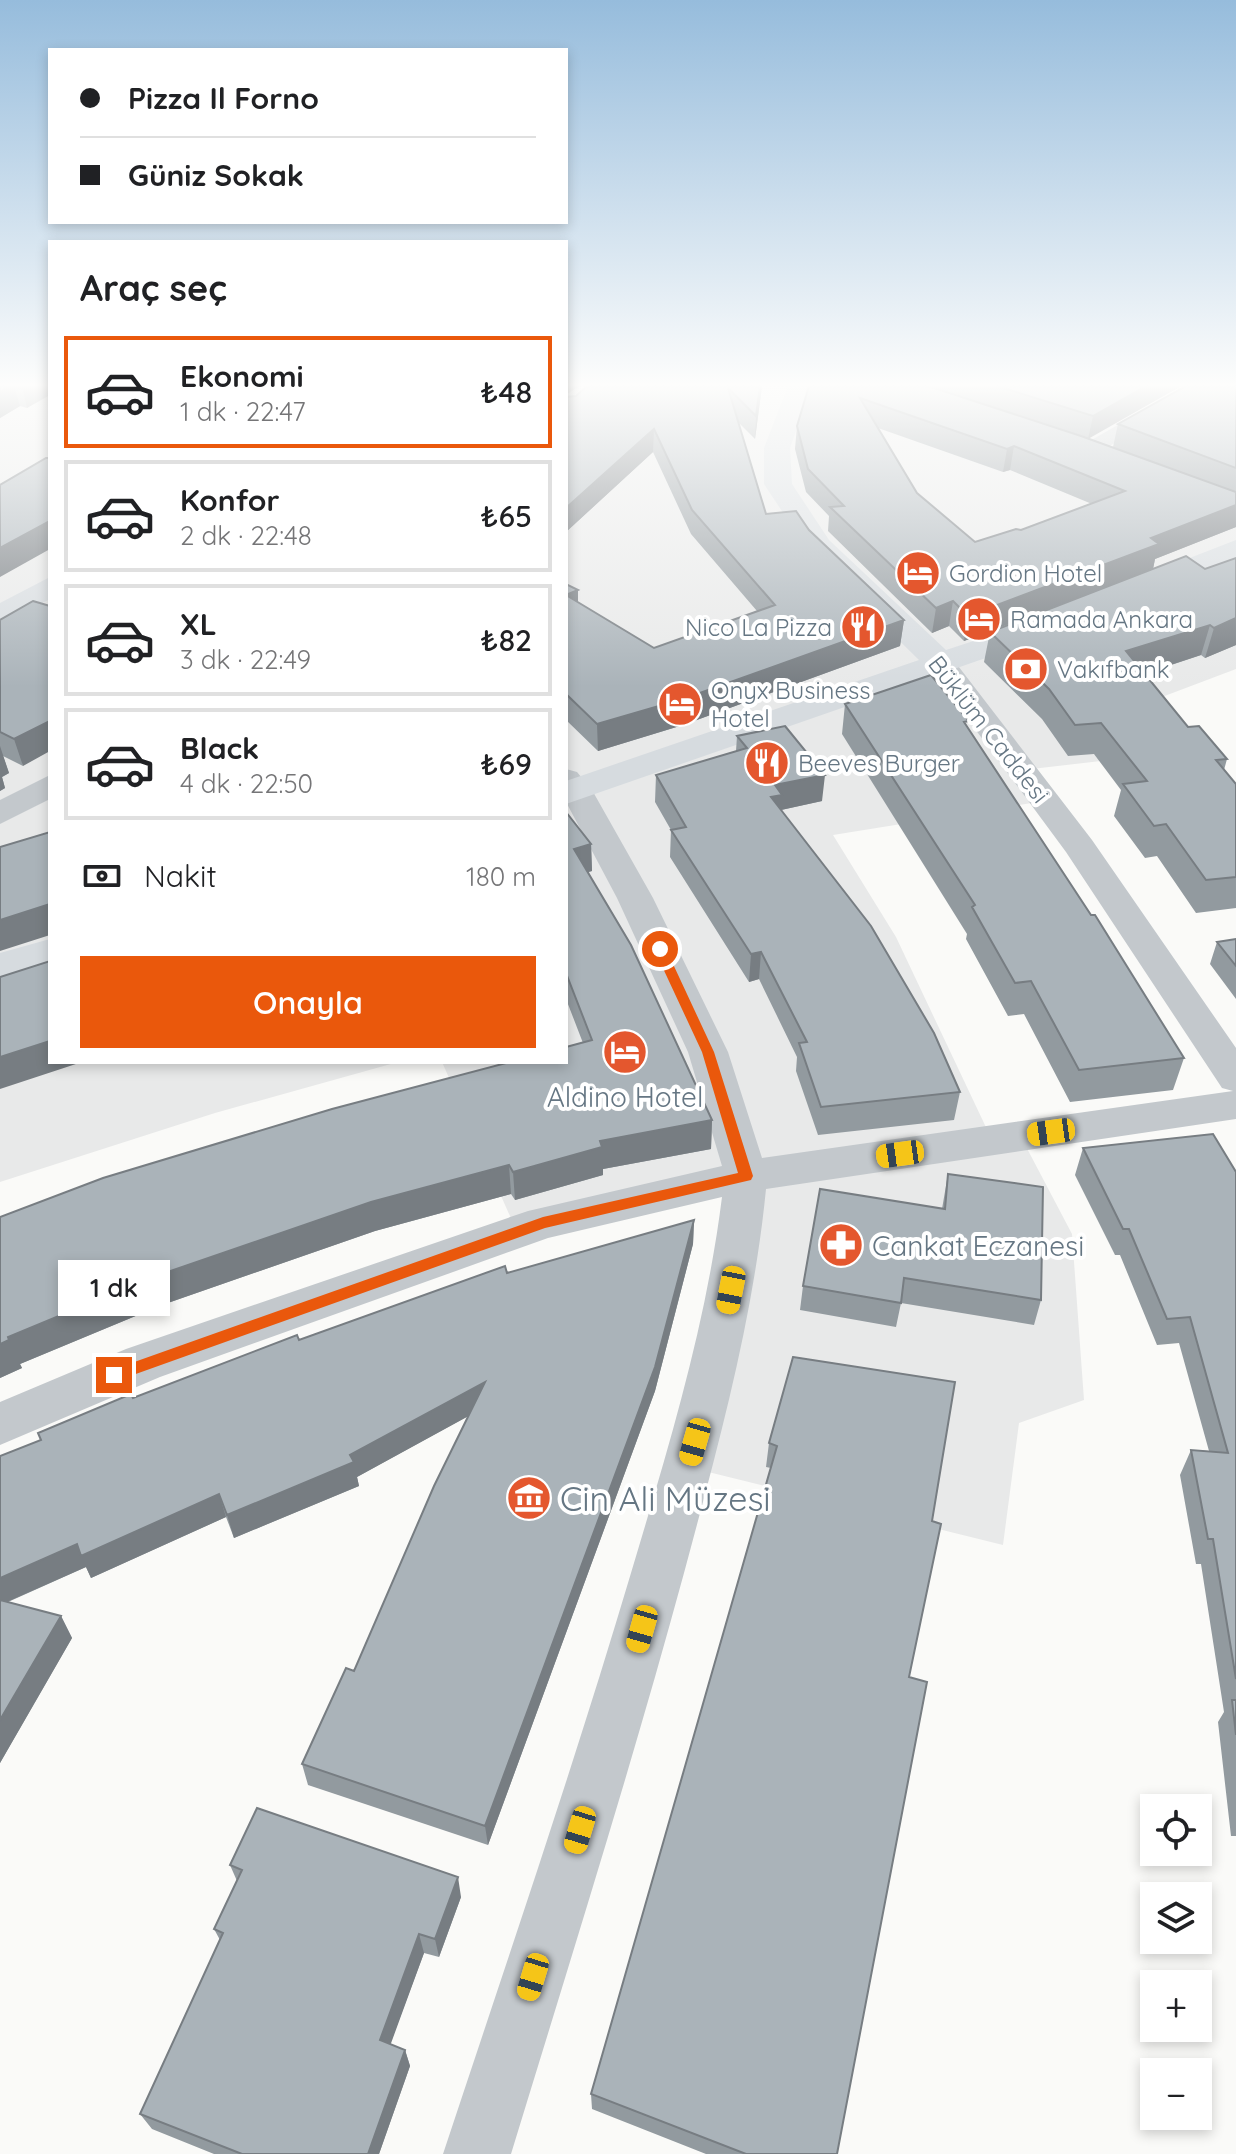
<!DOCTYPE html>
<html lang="tr">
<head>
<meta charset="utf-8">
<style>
	body { margin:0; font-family:Quicksand,sans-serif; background:#f6f6f6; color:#202124; height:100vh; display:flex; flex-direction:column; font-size:30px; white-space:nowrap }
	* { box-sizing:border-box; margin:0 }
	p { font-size:26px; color:#757577 }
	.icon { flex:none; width:44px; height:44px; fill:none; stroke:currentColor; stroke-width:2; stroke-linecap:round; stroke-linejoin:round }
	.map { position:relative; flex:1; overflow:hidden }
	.drawer { position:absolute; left:48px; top:240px; width:520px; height:824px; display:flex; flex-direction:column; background:#fff; border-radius:0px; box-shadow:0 4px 12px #0003 }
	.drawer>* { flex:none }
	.banner { position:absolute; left:48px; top:48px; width:520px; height:176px; border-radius:0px; box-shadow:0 4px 12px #0003; display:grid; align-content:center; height:176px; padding:0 32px; background:#fff }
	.fabs { position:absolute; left:1140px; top:1794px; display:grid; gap:16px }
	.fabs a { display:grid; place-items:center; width:72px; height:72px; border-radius:0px; background:#fff; box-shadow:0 4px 12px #0003; font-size:40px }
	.end { position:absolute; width:36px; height:36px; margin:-18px; border:10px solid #ea580c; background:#fff; box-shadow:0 0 0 4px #fff }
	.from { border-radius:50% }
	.bubble { position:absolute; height:56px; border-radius:0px; background:#fff; box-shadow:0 4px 12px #0003; font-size:26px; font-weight:600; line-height:56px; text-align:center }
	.car { position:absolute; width:24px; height:48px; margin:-24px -12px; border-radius:10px; box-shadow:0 0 6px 2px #0007; background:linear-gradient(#f5c518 24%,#345 0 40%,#f5c518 0 76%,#345 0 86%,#f5c518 0) }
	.banner b { display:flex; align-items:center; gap:28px; height:76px; font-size:30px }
	.banner b+b { border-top:2px solid #e0e0e0 }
	.banner i { width:20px; height:20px; background:#202124 }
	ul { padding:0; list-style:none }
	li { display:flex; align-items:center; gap:24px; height:112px; margin:0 16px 12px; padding:0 16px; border:4px solid #e0e0e0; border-radius:0px }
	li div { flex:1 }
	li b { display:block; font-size:30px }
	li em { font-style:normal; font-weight:600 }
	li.selected { border-color:#ea580c }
	li>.icon { width:72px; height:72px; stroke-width:1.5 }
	h2 { padding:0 32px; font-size:36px; line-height:96px }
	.pay { display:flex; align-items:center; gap:20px; height:88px; padding:0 32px; font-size:30px }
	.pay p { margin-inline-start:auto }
	.cta { display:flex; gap:16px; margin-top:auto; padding:16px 32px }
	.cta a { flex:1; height:92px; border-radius:0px; background:#ea580c; color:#fff; font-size:32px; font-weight:600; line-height:92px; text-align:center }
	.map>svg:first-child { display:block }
	.built { fill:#e8e9e9 }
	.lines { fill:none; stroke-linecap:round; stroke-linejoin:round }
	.street { fill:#c3c8cc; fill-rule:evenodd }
	.secondary { fill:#d6dbdf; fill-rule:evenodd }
	.wall { fill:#929a9f; fill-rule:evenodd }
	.shaded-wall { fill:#777d82 }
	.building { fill:#aab3b9; stroke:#777d82; stroke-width:2; fill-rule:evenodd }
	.route { fill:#ea580c }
	.labels { text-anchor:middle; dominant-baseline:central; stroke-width:8; stroke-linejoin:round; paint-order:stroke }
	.far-poi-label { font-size:24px; fill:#657683; stroke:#fff; text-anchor:start }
	.far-street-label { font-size:24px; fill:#657683; stroke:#fff }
	.poi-label { font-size:28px; fill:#657683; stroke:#fff }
	.near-poi-label { font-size:34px; fill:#657683; stroke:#fff; text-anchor:start }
</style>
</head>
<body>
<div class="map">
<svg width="1236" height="2154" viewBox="0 0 1236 2154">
	<rect width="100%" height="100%" fill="#fafaf8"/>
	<path class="built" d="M0 386H50V1062H398L215 1113 0 1182Z
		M566 386H1236V669L1154 700 1196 750 1023 770 1044 801 833 835 896 937 992 1140 1021 1137 1072 1234 1084 1400 1019 1423 1003 1545 688 1467 746 1177 517 1232 442 1062H566Z"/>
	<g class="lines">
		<path class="street" d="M1186 386H1213L1094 455 1086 457 1074 450Z
			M942 655 952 658 1092 840 1236 1048V1119L766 1189C753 1321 718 1446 684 1573 631 1768 570 1961 511 2154H443C507 1961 573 1768 631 1573 668 1449 706 1326 722 1197L548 1238 160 1377 0 1445V1402L126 1349 528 1211 722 1166 688 1052 617 898 566 802V769L577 772 592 790 653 898 728 1052 762 1158 1233 1091 1222 1088 1066 852 927 664 932 658Z
			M50 775V799L0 824V800Z"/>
		<path class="secondary" d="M788 386H812L790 448 792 484 829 540 946 650 1044 618 1055 620 1060 627 1055 634 566 804V781L919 660 809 552 764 484V448Z
			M1236 540V559L1155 592H1133L1129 586 1133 580Z
			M50 577V599L0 625V603Z
			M50 939V965L0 980V953Z"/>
	</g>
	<path class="wall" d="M0 386H50L27 408 20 406 0 418Z
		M587 386H762L755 439 738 422 766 514 809 530 904 620 900 646 683 725 598 751 566 720V584L578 602 654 648 757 611 691 534 653 452 566 532V397L576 396Z
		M809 386H1181L1088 438 1113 447 1118 424 1236 386V527L1155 559 1153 569H1205L1236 558V645L1205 658 1201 655 1144 674 1188 727 1227 759 1224 770 1236 784V908L1196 913 1157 856 1145 858 1114 816 1121 790 1094 754 1068 756 1042 719 984 662 990 632 1114 584 964 641 949 626 932 633 828 531 829 516 806 492 795 449 797 426ZM878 428 1003 472 1010 470 1092 504 1021 530 975 542 917 493Z
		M0 620 23 766 3 756 9 773 2 777 5 788 0 791Z
		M845 704 968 729 1184 1058 1173 1090 1070 1102 1024 1014 1008 1016 966 939 967 934 842 734Z
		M737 736 822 801 781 810 960 1092 954 1120 818 1135 796 1071 797 1057 759 979 749 982 670 857 671 830 655 802 656 775 736 751Z
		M566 812 591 844 592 871 588 872 712 1120 711 1149 603 1169V1175L515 1200 511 1194 375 1231 162 1305 20 1364 22 1368 0 1378V1217L583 1043 566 999Z
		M1236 939V999L1210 964 1217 942Z
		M1083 1148 1236 1172V1836H1231L1218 1722 1224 1712 1201 1564H1196L1180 1475 1191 1450 1209 1451 1179 1343 1157 1345 1120 1255H1115L1075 1175Z
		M948 1174 1041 1300 1034 1325 901 1303 896 1327 800 1310 803 1286 942 1209Z
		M694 1220 693 1244 655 1391 488 1845 308 1785 302 1764 354 1671 468 1416 357 1477 359 1486 234 1538 226 1517 91 1578 86 1567 8 1602 61 1616 72 1638 0 1763V1456L41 1440 133 1398 299 1340 507 1273Z
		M793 1357 932 1521 837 2154H706L592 2109 591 2094 771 1468 766 1467 769 1443Z
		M230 1865 461 1897 439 1957 424 1953 390 2044 405 2050 410 2066 379 2154H214L152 2129 140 2114 220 1940 214 1929 237 1881Z"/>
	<path class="shaded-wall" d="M11 386H14L20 406 0 418V392Z
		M22 386H50V395L27 408Z
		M566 386H579L566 395Z
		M760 386H762L755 439 756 416Z
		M1146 386H1181L1088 439 1093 416Z
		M654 429 653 452 566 532V508Z
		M1014 446 1010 470 1003 472 1007 449Z
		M1236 505V527L1155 559 1153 569 964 641 968 616 1151 538Z
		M50 521V549L0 577V548Z
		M578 590V616L566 595Z
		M953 601 949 626 932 633 936 608Z
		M1236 618V645L1205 658 1214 628Z
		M904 620 900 646 683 725 598 751 597 724Z
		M1210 625 1201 655 1119 682 1126 651Z
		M50 721V751L23 766 14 739Z
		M0 746 9 773 2 777 5 788 0 791Z
		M825 775 822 801 781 810 771 797 775 785Z
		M591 844 592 871 574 876V849Z
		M50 904V935L0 951V920Z
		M761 952 759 979 749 982 751 954Z
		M50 1041V1062H82L0 1089V1057Z
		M712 1120 711 1149 603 1169V1175L515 1200 513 1172 600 1141Z
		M509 1165 511 1194 375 1231 162 1305 20 1364 22 1368 0 1378V1344L8 1337 153 1277 371 1202Z
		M694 1220 693 1244 655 1391 488 1845 485 1826Z
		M485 1382 487 1406 357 1477 359 1486 234 1538 227 1515 350 1455Z
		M219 1494 226 1517 91 1578 86 1567 0 1605V1578L77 1544Z
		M61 1616 72 1638 0 1763V1720Z
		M458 1877 461 1897 439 1957 435 1939Z
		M419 1934 424 1953 386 2057 380 2040Z
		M405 2050 410 2066 379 2154H368Z"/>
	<path class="building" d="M0 386H11L0 392Z
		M587 386H760L756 416 728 388 766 514 796 511 809 530 904 620 683 699 597 724 566 694V584L578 590 566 595 654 648 775 605 692 510 654 429 566 508V397L576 396Z
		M809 386H928L1081 436 1236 492V505L1151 538 1159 544 968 616 953 601 936 608 830 507 844 506 808 469 797 426ZM860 398 1007 449 1014 446 1125 491 1021 530 1016 529 975 542 917 493Z
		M997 386H1146L1093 416Z
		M1186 386H1236V468L1118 424Z
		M46 458H50V521L0 548V485Z
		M1186 556 1205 569 1236 558V618L1214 628 1210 625 1126 651 1188 727 1199 726 1227 759 1216 760 1236 784V877L1206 880 1166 824 1154 826 1123 784 1147 781 1101 723 1075 725 1049 689 990 632Z
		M33 601 50 606V721L14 739 0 732V620Z
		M931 675 969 721 964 722 1091 915H1095L1184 1058 1079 1070 1031 981 1015 983 972 907 975 905 845 704Z
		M785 726 825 775 775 785 782 795 771 797 871 926 934 1033 960 1092 821 1107 799 1043 807 1042 761 952 751 954 671 830 686 827 656 775 747 748 737 736Z
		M566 812 591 844 574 849 631 945 712 1120 600 1141 602 1147 513 1172 509 1165 371 1202 153 1277 8 1337 9 1340 0 1344V1217L103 1178 332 1109 510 1062H566V1047L592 1040 566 973Z
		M50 832V904L0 920V847Z
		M1236 939V966L1217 942Z
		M50 961V1041L0 1057V977Z
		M1213 1134 1236 1172V1679L1213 1539H1208L1191 1450 1228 1453 1190 1317 1167 1319 1129 1229H1123L1083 1148Z
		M948 1174 1043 1187 1041 1300 904 1278 901 1303 803 1286 820 1189 945 1209Z
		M694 1220 655 1367 485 1826 302 1764 346 1668 354 1671 434 1486 485 1382 350 1455 354 1462 227 1515 219 1494 81 1556 77 1544 0 1578V1456L41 1440 38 1433 131 1394 133 1398 297 1335 299 1340 505 1266 507 1273Z
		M793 1357 955 1382 932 1521 941 1524 909 1677 927 1682 837 2154H746L591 2094 777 1446 769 1443Z
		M0 1600 61 1616 0 1720Z
		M1232 1700H1236V1735Z
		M257 1808 458 1877 435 1939 419 1934 380 2040 405 2050 368 2154H242L140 2114 223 1933 214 1929 242 1870 230 1865Z"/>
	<linearGradient id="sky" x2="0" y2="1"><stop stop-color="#96bcdc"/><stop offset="0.56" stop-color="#fdfdfc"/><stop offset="1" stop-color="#fdfdfc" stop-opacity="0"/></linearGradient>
	<rect width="1236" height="687" fill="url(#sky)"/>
	<path class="route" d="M660 945 666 949 714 1052 753 1176 751 1180 545 1228 119 1380H109V1371L543 1217 738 1173 702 1052 654 949Z"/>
	<defs>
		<g id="hotel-disc" transform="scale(2.3)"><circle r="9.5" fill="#e4572e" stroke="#fff"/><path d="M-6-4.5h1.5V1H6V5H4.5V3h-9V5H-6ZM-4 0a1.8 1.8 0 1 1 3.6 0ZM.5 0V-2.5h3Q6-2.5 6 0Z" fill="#fff"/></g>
		<g id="restaurant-disc" transform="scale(2.3)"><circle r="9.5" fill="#e4572e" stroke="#fff"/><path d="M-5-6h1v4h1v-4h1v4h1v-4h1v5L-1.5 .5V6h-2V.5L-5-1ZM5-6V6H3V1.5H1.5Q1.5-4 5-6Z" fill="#fff"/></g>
		<g id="bank-disc" transform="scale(2.3)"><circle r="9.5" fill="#e4572e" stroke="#fff"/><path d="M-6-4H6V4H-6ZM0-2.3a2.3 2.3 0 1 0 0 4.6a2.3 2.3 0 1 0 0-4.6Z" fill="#fff"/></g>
		<g id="pharmacy-disc" transform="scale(2.3)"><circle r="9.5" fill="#e4572e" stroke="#fff"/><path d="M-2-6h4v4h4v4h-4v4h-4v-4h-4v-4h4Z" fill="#fff"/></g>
		<g id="museum-disc" transform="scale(2.3)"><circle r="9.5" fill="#e4572e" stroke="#fff"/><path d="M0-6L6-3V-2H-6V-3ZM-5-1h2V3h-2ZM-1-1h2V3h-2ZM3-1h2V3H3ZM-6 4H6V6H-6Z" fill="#fff"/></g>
	</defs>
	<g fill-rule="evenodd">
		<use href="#hotel-disc" x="918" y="573"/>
		<use href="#hotel-disc" x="979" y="619"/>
		<use href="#restaurant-disc" x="863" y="627"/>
		<use href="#bank-disc" x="1026" y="669"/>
		<use href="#hotel-disc" x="680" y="704"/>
		<use href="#restaurant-disc" x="767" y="763"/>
		<use href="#hotel-disc" x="625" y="1052"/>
		<use href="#pharmacy-disc" x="841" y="1245"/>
		<use href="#museum-disc" x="529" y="1498"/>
	</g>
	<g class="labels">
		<g class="far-poi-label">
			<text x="949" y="573">Gordion Hotel</text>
			<text x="1010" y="619">Ramada Ankara</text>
			<text x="832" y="627" text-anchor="end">Nico La Pizza</text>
			<text x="1057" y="669">Vakıfbank</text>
			<text x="711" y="690">Onyx Business<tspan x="711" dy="28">Hotel</tspan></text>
			<text x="798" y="763">Beeves Burger</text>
		</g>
		<g class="far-street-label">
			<text transform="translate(989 729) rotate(52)">Büklüm Caddesi</text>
		</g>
		<g class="poi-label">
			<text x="625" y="1096">Aldino Hotel</text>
			<text x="872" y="1245" text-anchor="start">Cankat Eczanesi</text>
		</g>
		<g class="near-poi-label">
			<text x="560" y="1498">Cin Ali Müzesi</text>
		</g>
	</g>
</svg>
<div class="fabs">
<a><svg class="icon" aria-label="locate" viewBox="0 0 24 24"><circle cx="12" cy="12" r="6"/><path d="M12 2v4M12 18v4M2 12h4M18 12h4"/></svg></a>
<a><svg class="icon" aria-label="layers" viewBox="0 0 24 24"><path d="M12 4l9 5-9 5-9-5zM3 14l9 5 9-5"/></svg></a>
<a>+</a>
<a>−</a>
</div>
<i class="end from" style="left:660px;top:949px"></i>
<i class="end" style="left:114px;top:1375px"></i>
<div class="bubble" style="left:58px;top:1260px;width:112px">1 dk</div>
<i class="car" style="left:1051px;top:1132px;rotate:262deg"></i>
<i class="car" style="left:900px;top:1154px;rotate:262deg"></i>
<i class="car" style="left:731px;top:1290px;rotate:191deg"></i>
<i class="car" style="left:695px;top:1442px;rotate:196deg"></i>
<i class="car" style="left:642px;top:1629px;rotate:196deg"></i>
<i class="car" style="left:580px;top:1830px;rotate:197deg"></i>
<i class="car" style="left:533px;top:1977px;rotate:197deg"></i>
<div class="banner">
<b><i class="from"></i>Pizza Il Forno</b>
<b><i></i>Güniz Sokak</b>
</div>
<section class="drawer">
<h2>Araç seç</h2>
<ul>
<li class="selected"><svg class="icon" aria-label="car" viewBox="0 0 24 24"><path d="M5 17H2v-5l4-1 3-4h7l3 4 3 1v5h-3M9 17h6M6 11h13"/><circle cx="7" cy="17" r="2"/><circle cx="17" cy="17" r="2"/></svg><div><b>Ekonomi</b><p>1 dk · 22:47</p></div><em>₺48</em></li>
<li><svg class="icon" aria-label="car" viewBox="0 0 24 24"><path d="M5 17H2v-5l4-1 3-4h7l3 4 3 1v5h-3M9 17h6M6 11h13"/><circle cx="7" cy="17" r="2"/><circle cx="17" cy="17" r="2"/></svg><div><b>Konfor</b><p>2 dk · 22:48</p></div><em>₺65</em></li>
<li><svg class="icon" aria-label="car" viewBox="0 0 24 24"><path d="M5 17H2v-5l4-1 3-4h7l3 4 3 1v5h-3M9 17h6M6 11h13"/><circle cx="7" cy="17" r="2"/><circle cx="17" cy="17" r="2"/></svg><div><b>XL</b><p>3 dk · 22:49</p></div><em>₺82</em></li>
<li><svg class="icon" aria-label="car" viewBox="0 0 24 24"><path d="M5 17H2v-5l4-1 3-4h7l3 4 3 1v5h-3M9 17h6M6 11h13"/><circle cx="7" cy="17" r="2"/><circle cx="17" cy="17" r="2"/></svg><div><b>Black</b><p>4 dk · 22:50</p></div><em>₺69</em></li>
</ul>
<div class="pay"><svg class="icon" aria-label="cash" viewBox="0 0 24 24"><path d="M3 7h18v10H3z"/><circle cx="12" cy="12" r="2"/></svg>Nakit<p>180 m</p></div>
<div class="cta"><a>Onayla</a></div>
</section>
</div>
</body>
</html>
